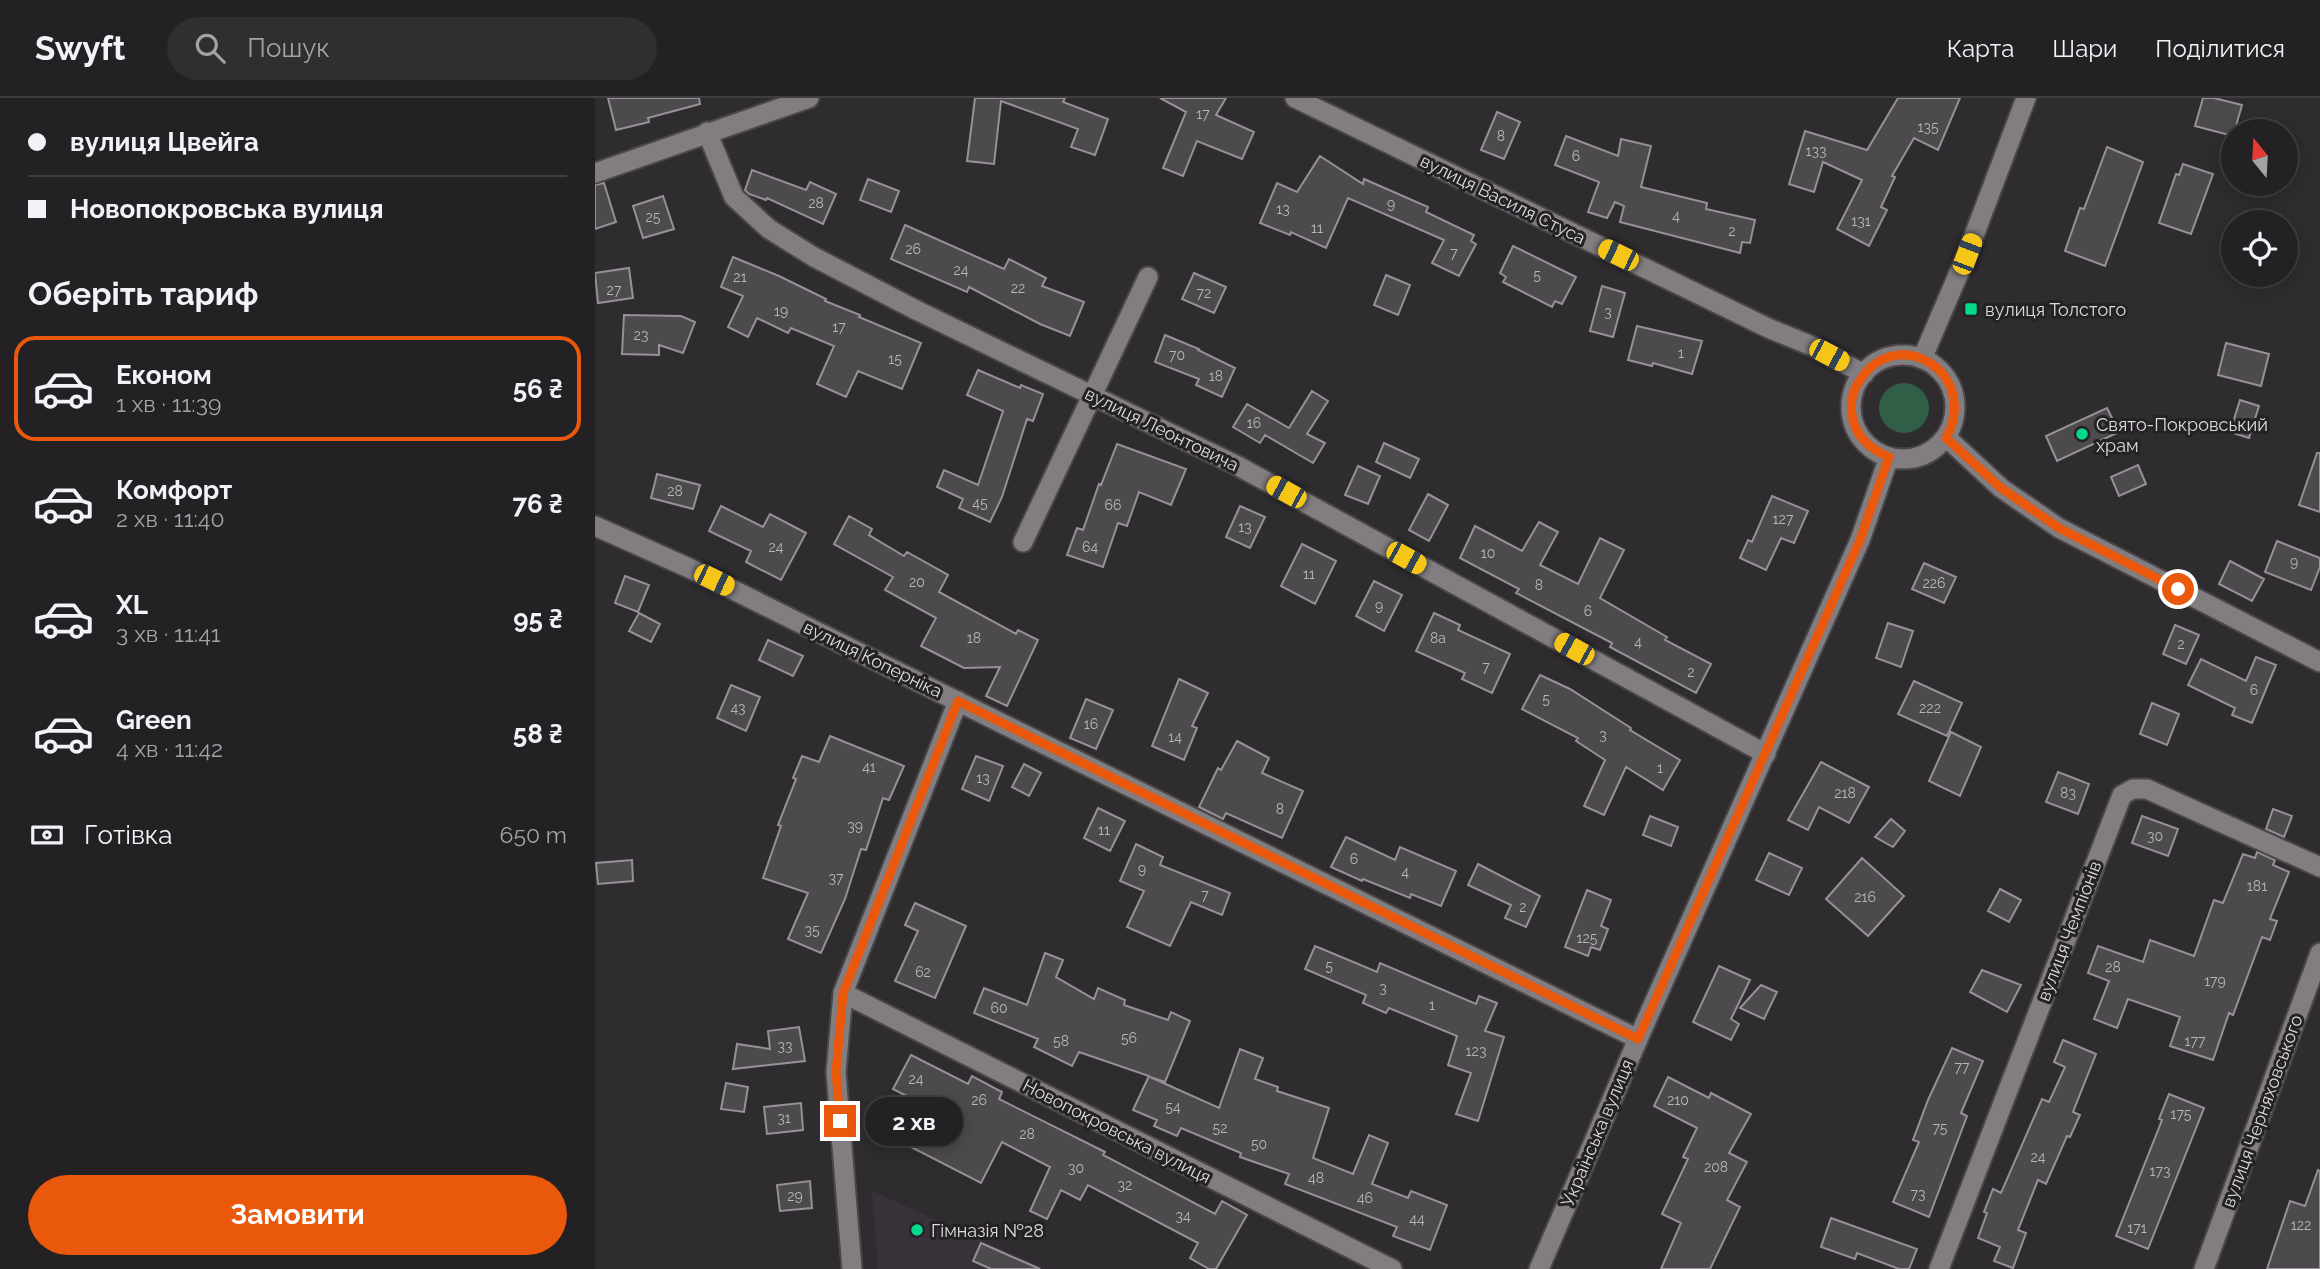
<!DOCTYPE html>
<html lang="uk">
<head>
<meta charset="utf-8">
<style>
	body { margin:0; font-family:Raleway,sans-serif; background:#2f2e31; color:#f1f3f6; height:100vh; display:flex; flex-direction:column; font-size:26px; white-space:nowrap }
	* { box-sizing:border-box; margin:0 }
	p { font-size:23px; color:#a3a3a6 }
	.icon { flex:none; width:38px; height:38px; fill:none; stroke:currentColor; stroke-width:2; stroke-linecap:round; stroke-linejoin:round }
	.map { position:relative; flex:1; overflow:hidden }
	.side { display:flex; flex-direction:column; background:#232124; width:595px }
	.side>* { flex:none }
	.top-card { display:grid; align-content:center; height:154px; padding:0 28px; background:#232124 }
	.needle { width:46px; rotate:342deg }
	.buttons { position:absolute; left:1626px; top:21px; display:grid; gap:14px }
	.buttons a { display:grid; place-items:center; width:77px; height:77px; border-radius:50%; background:#232124; box-shadow:0 4px 18px #0003,0 0 0 2px #403e41; font-size:35px }
	.end { position:absolute; width:32px; height:32px; margin:-16px; border:9px solid #ea580c; background:#fff; box-shadow:0 0 0 4px #fff }
	.from { border-radius:50% }
	.bubble { position:absolute; height:49px; border-radius:24px; background:#232124; box-shadow:0 4px 18px #0003,0 0 0 2px #403e41; font-size:23px; font-weight:700; line-height:49px; text-align:center }
	.car { position:absolute; width:21px; height:42px; margin:-21px -10px; border-radius:9px; box-shadow:0 0 5px 2px #0007; background:linear-gradient(#f5c518 24%,#345 0 40%,#f5c518 0 76%,#345 0 86%,#f5c518 0) }
	.top-card b { display:flex; align-items:center; gap:24px; height:66px; font-size:26px }
	.top-card b+b { border-top:2px solid #403e41 }
	.top-card i { width:18px; height:18px; background:#f1f3f6 }
	ul { padding:0; list-style:none }
	li { display:flex; align-items:center; gap:21px; height:105px; margin:0 14px 10px; padding:0 14px; border:4px solid transparent; border-radius:21px }
	li div { flex:1 }
	li b { display:block; font-size:26px }
	li em { font-style:normal; font-weight:700 }
	li.on { border-color:#ea580c }
	li>.icon { width:63px; height:63px; stroke-width:1.5 }
	h2 { padding:0 28px; font-size:32px; line-height:84px }
	.pay { display:flex; align-items:center; gap:18px; height:77px; padding:0 28px; font-size:26px }
	.pay p { margin-inline-start:auto }
	.button { display:flex; gap:14px; margin-top:auto; padding:14px 28px }
	.button a { flex:1; height:80px; border-radius:42px; background:#ea580c; color:#fff; font-size:28px; font-weight:700; line-height:80px; text-align:center }
	header { display:flex; align-items:center; gap:42px; box-sizing:border-box; height:98px; padding:0 35px; background:#232124; border-bottom:2px solid #403e41 }
	header strong { font-size:33px }
	nav { display:flex; gap:38px; margin-inline-start:auto; font-size:24px }
	.search { width:490px; height:63px; background:#2f2e31; display:flex; align-items:center; gap:18px; box-sizing:border-box; padding:0 24px; border-radius:38px; color:#a3a3a6; font-size:26px }
	main { display:flex; flex:1; min-height:0 }
	.map>svg:first-child { display:block }
	.built { fill:#39313a }
	.green { fill:#315e46 }
	.building { fill:#4d4a4d; stroke:#959196; stroke-width:2 }
	.lines { fill:none; stroke-linecap:round; stroke-linejoin:round }
	.minor-casing { stroke:#4a474b; stroke-width:23 }
	.tertiary-casing { stroke:#4a474b; stroke-width:23 }
	.secondary-casing { stroke:#4a474b; stroke-width:23 }
	.minor { stroke:#817d81; stroke-width:19 }
	.tertiary { stroke:#817d81; stroke-width:19 }
	.secondary { stroke:#817d81; stroke-width:19 }
	.route { stroke:#ea580c; stroke-width:9 }
	.poi-dot { fill:#04d98b; stroke:#252226; stroke-width:2.5 }
	.labels { text-anchor:middle; dominant-baseline:central; stroke-width:6; stroke-linejoin:round; paint-order:stroke }
	.number-label { font-size:14px; fill:#b8b6b8 }
	.street-label { font-size:18px; fill:#dcdadc; stroke:#252226 }
	.poi-label { font-size:18px; fill:#dcdadc; stroke:#252226; text-anchor:start }
</style>
</head>
<body>
<header>
<strong>Swyft</strong>
<div class="search"><svg class="icon" aria-label="search" viewBox="0 0 24 24"><circle cx="10" cy="10" r="6"/><path d="M15 15l6 6"/></svg>Пошук</div>
<nav><a>Карта</a><a>Шари</a><a>Поділитися</a></nav>
</header>
<main>
<section class="side">
<div class="top-card">
<b><i class="from"></i>вулиця Цвейга</b>
<b><i></i>Новопокровська вулиця</b>
</div>
<h2>Оберіть тариф</h2>
<ul>
<li class="on"><svg class="icon" aria-label="car" viewBox="0 0 24 24"><path d="M5 17H2v-5l4-1 3-4h7l3 4 3 1v5h-3M9 17h6M6 11h13"/><circle cx="7" cy="17" r="2"/><circle cx="17" cy="17" r="2"/></svg><div><b>Економ</b><p>1 хв · 11:39</p></div><em>56 ₴</em></li>
<li><svg class="icon" aria-label="car" viewBox="0 0 24 24"><path d="M5 17H2v-5l4-1 3-4h7l3 4 3 1v5h-3M9 17h6M6 11h13"/><circle cx="7" cy="17" r="2"/><circle cx="17" cy="17" r="2"/></svg><div><b>Комфорт</b><p>2 хв · 11:40</p></div><em>76 ₴</em></li>
<li><svg class="icon" aria-label="car" viewBox="0 0 24 24"><path d="M5 17H2v-5l4-1 3-4h7l3 4 3 1v5h-3M9 17h6M6 11h13"/><circle cx="7" cy="17" r="2"/><circle cx="17" cy="17" r="2"/></svg><div><b>XL</b><p>3 хв · 11:41</p></div><em>95 ₴</em></li>
<li><svg class="icon" aria-label="car" viewBox="0 0 24 24"><path d="M5 17H2v-5l4-1 3-4h7l3 4 3 1v5h-3M9 17h6M6 11h13"/><circle cx="7" cy="17" r="2"/><circle cx="17" cy="17" r="2"/></svg><div><b>Green</b><p>4 хв · 11:42</p></div><em>58 ₴</em></li>
</ul>
<div class="pay"><svg class="icon" aria-label="cash" viewBox="0 0 24 24"><path d="M3 7h18v10H3z"/><circle cx="12" cy="12" r="2"/></svg>Готівка<p>650 m</p></div>
<div class="button"><a>Замовити</a></div>
</section>
<div class="map">
<svg width="1725" height="1171" viewBox="0 0 1725 1171">
	<rect width="100%" height="100%" fill="#2f2c30"/>
	<path class="built" d="M277 1093 451 1171H283Z"/>
	<path class="green" d="M1284 310a25 25 0 1 1 50 0a25 25 0 1 1-50 0Z"/>
	<path class="building" d="M13 0H104L105 6 53 20 54 24 21 32Z
		M380 0H470L468 4 513 21 500 57 476 49 483 31 406 3 399 66 372 63Z
		M565 0H631L621 17 659 34 647 61 602 43 588 78 568 70 591 14Z
		M1303 0H1365L1343 52 1319 40 1297 78 1300 79 1286 109 1292 112 1274 148 1242 131 1267 82 1228 64 1219 94 1194 86 1210 33 1272 52Z
		M1608 0H1619L1647 7 1638 38 1600 28Z
		M902 14 925 24 909 61 886 52Z
		M971 38 1023 58 1026 41 1056 48 1046 89 1112 105 1111 111 1160 122 1155 145 1147 144 1145 155 1025 124 1029 108 1020 104 1012 120 993 114 1004 84 960 67Z
		M1512 49 1548 64 1510 168 1470 153 1485 110 1489 111Z
		M725 58 768 86 769 81 833 109 831 114 879 137 876 143 881 146 864 178 837 165 849 142 753 100 731 150 696 134 695 137 665 125 682 85 702 94Z
		M1588 66 1618 76 1596 136 1564 125 1581 76 1584 77Z
		M157 72 211 92 215 84 241 96 228 126 172 100 171 102 154 96 150 92Z
		M273 81 304 93 296 114 265 102Z
		M9 85 21 124 0 131V87Z
		M68 98 79 131 48 140 38 108Z
		M310 127 409 171 414 161 451 180 447 188 489 204 475 238 445 226 374 189 372 194 296 161Z
		M918 148 981 179 967 206 960 203 957 209 908 184 911 179 905 175Z
		M138 159 184 178 231 201 230 203 265 217 264 219 326 245 307 291 263 273 251 299 222 286 239 248 196 230 193 235 162 220 153 239 133 229 148 198 126 189Z
		M34 170 38 200 3 205 0 175Z
		M599 175 631 189 619 215 587 201Z
		M791 177 815 187 803 217 779 207Z
		M1007 188 1030 195 1018 239 995 233Z
		M29 217 86 218 100 224 88 255 64 247V257L27 256Z
		M1042 228 1107 243 1097 276 1058 265 1057 268 1033 262Z
		M570 237 604 251 603 252 640 270 627 299 601 287 604 281 560 264Z
		M1631 245 1674 256 1666 288 1623 277Z
		M383 272 425 290 426 287 448 296 438 323 432 321 407 399 395 424 364 410 368 401 342 389 349 372 383 387 408 313 372 297Z
		M717 293 733 303 712 336 730 345 718 365 670 337 665 345 638 329 652 306 694 330Z
		M1645 302 1664 308 1654 340 1635 334Z
		M1512 310 1524 334 1462 363 1451 338Z
		M789 345 824 361 815 380 781 364Z
		M522 346 591 371 576 407 544 394 532 428 523 425 508 469 472 457 482 430 488 432 504 386 506 387Z
		M1722 355H1725V414L1704 407Z
		M1543 367 1551 386 1524 398 1516 379Z
		M763 368 785 378 773 406 750 397Z
		M62 376 105 387 98 411 56 400Z
		M833 396 853 407 834 443 814 432Z
		M1177 398 1213 413 1199 445 1186 440 1171 472 1145 460 1153 442 1157 444Z
		M126 408 168 429 175 416 211 435 186 482 151 464 156 453 114 433Z
		M645 408 670 419 655 450 631 439Z
		M254 418 277 431 274 437 309 458 312 454 353 477 344 494 421 536 423 532 443 542 412 608 391 598 405 569 369 570 326 548 341 520 290 492 298 479 239 446Z
		M944 424 963 434 945 467 983 486 1005 440 1029 452 1005 500 1072 539 1070 542 1116 566 1101 595 1015 549 1017 545 921 495 924 491 865 460 880 428 927 453Z
		M1682 443 1725 460V469L1716 492 1670 474Z
		M707 446 741 463 720 506 686 488Z
		M1635 463 1669 481 1657 503 1624 486Z
		M1329 465 1361 479 1349 505 1317 491Z
		M30 478 54 487 43 514 20 505Z
		M779 483 807 497 789 533 761 518Z
		M44 515 65 526 56 544 34 533Z
		M839 515 865 527 863 532 915 556 897 595 867 581 870 575 821 553Z
		M1293 525 1318 533 1306 569 1281 560Z
		M1580 527 1604 537 1591 566 1568 556Z
		M173 542 208 558 198 578 164 562Z
		M1661 559 1681 567 1657 625 1637 617 1640 610 1593 587 1606 561 1651 583Z
		M945 577 975 591 1036 630 1035 632 1085 662 1068 692 1031 669 1009 717 989 708 1010 662 981 643 983 640 927 611Z
		M584 581 613 595 597 628 602 630 589 662 557 648Z
		M1319 583 1367 605 1352 638 1303 616Z
		M136 587 165 599 151 633 122 620Z
		M491 601 518 612 501 651 475 640Z
		M1557 605 1584 616 1572 647 1545 636Z
		M1356 634 1386 649 1365 698 1334 683Z
		M235 638 309 668 294 702 288 700 271 752 266 751 250 801 226 855 193 841 213 795 168 780 186 728 183 727 201 681 198 680 207 658 224 664Z
		M642 643 674 660 667 675 708 693 687 740 631 715 628 721 604 709 623 670 626 672Z
		M381 658 408 668 394 703 367 691Z
		M1226 664 1274 689 1254 725 1224 709 1213 732 1193 722Z
		M429 666 446 675 434 698 417 689Z
		M1463 674 1494 686 1483 716 1451 704Z
		M503 710 530 723 515 753 489 740Z
		M1678 711 1697 718 1689 739 1671 731Z
		M1055 718 1083 729 1076 748 1048 737Z
		M1547 718 1583 731 1573 758 1537 745Z
		M1296 721 1310 733 1298 749 1280 739Z
		M751 739 800 762 805 749 861 773 846 808 816 796 815 800 768 781 767 783 736 769Z
		M541 746 568 759 565 767 635 795 627 817 596 804 575 848 532 829 549 793 525 783Z
		M1662 754 1680 762 1678 767 1694 774 1675 821 1682 823 1675 842 1667 839 1638 917 1634 915 1618 962 1575 948 1585 919 1533 901 1522 930 1499 921 1514 883 1493 875 1503 848 1548 864 1555 842 1599 858 1619 802 1628 805 1648 756 1660 760Z
		M1174 755 1207 770 1194 797 1161 782Z
		M1267 760 1309 798 1273 838 1231 801Z
		M37 762 38 783 3 786 1 765Z
		M883 766 945 798 931 829 910 820 916 807 873 787Z
		M1405 791 1426 802 1414 824 1393 813Z
		M992 792 1016 802 1006 828 1013 831 1005 852 996 849 993 858 970 849Z
		M320 805 371 828 340 900 300 883 323 833 310 827Z
		M720 848 782 874 785 865 881 906 884 898 902 905 890 933 909 939 883 1023 861 1016 876 975 853 967 862 938 794 910 791 915 768 905 771 897 710 871Z
		M450 855 468 862 461 879 499 901 503 890 530 902 529 907 573 922 576 914 595 923 570 984 555 979 624 1010 645 951 668 960 660 981 683 989 682 993 734 1010 718 1060 758 1076 774 1037 793 1045 777 1086 813 1100 816 1093 852 1107 835 1152 798 1138 802 1129 690 1086 694 1076 645 1059 646 1055 586 1030 582 1038 559 1028 562 1022 538 1012 554 978 484 954 477 968 439 949 443 941 379 915 389 890 432 907Z
		M1124 868 1155 882 1136 921 1144 926 1136 942 1098 924Z
		M1387 872 1426 887 1412 914 1375 894Z
		M1166 887 1182 894 1169 921 1145 910Z
		M204 929 210 963 138 971 142 946 175 951 173 933Z
		M1468 942 1501 956 1478 1014 1485 1017 1475 1039 1472 1038 1451 1086 1443 1082 1423 1132 1431 1135 1418 1170 1399 1163 1405 1149 1383 1140 1392 1115 1389 1114 1398 1091 1406 1095 1447 1001 1454 1004 1470 969 1459 964Z
		M1357 950 1388 963 1366 1015 1372 1018 1334 1119 1298 1104 1324 1044 1318 1042 1333 1002Z
		M316 957 373 986 377 978 407 994 404 1001 510 1054 508 1057 620 1116 627 1103 652 1117 621 1171H614L595 1160 603 1145 493 1087 485 1102 466 1092 452 1121 435 1113 455 1069 407 1044 386 1085 314 1048 333 1009 298 991Z
		M1073 979 1114 1000 1116 995 1156 1016 1134 1055 1152 1064 1132 1102 1145 1109 1115 1171H1066L1086 1125 1067 1116 1093 1061 1088 1059 1102 1030 1059 1008Z
		M131 985 153 989 149 1014 126 1011Z
		M1574 996 1609 1010 1553 1151 1521 1138 1567 1022 1564 1021Z
		M206 1005 208 1032 172 1036 169 1009Z
		M1723 1072 1725 1073V1171H1672L1695 1103 1710 1108Z
		M215 1083 217 1110 185 1113 182 1087Z
		M1236 1120 1322 1151 1314 1171H1304L1262 1155 1260 1161 1226 1149Z
		M386 1145 445 1171H396L378 1163Z"/>
	<g class="lines">
		<g class="minor-casing">
			<path id="minor" d="M112 34 139 99 174 131 219 159 323 213 643 368 1171 656
				M0 428 94 470 1043 941
				M428 444 553 179
				M248 895 797 1171
				M257 1171 241 974 248 895 363 603
				M1344 1171 1527 697 1538 691H1552L1725 769
				M1609 1171 1725 855"/>
		</g>
		<g class="tertiary-casing">
			<path id="tertiary" d="M1327 261 1372 156 1431 0"/>
		</g>
		<g class="secondary-casing">
			<path id="secondary" d="M700 0 1173 230 1217 248 1269 276
				M0 75 214 0
				M1256 309a52 52 0 1 1 104 0a52 52 0 1 1-104 0Z
				M1351 339 1406 390 1464 430 1725 564
				M944 1171 1043 941 1265 442 1294 359"/>
		</g>
		<use href="#minor" class="minor"/>
		<use href="#tertiary" class="tertiary"/>
		<use href="#secondary" class="secondary"/>
	</g>
	<g class="lines">
		<path class="route" d="M245 1023 241 974 248 895 363 603 1043 941 1265 442 1294 359C1275 351 1260 339 1257 317 1255 305 1258 292 1265 282 1303 224 1386 276 1351 340L1406 390 1464 430 1583 491"/>
	</g>
	<g class="poi-dot">
		<rect x="1369" y="204" width="14" height="14" rx="3.5"/>
		<circle cx="1487" cy="336" r="7"/>
		<circle cx="322" cy="1132" r="7"/>
	</g>
	<g class="labels">
		<g class="number-label">
			<text x="608" y="16">17</text>
			<text x="1333" y="29">135</text>
			<text x="906" y="38">8</text>
			<text x="1221" y="53">133</text>
			<text x="981" y="58">6</text>
			<text x="221" y="105">28</text>
			<text x="796" y="106">9</text>
			<text x="688" y="111">13</text>
			<text x="1081" y="118">4</text>
			<text x="58" y="119">25</text>
			<text x="1266" y="123">131</text>
			<text x="722" y="130">11</text>
			<text x="1137" y="133">2</text>
			<text x="318" y="151">26</text>
			<text x="859" y="155">7</text>
			<text x="366" y="172">24</text>
			<text x="942" y="177">5</text>
			<text x="145" y="179">21</text>
			<text x="423" y="190">22</text>
			<text x="19" y="192">27</text>
			<text x="609" y="195">72</text>
			<text x="186" y="213">19</text>
			<text x="1013" y="214">3</text>
			<text x="244" y="229">17</text>
			<text x="46" y="237">23</text>
			<text x="1086" y="255">1</text>
			<text x="582" y="257">70</text>
			<text x="300" y="261">15</text>
			<text x="621" y="278">18</text>
			<text x="659" y="325">16</text>
			<text x="80" y="393">28</text>
			<text x="385" y="405">45</text>
			<text x="518" y="407">66</text>
			<text x="1188" y="421">127</text>
			<text x="650" y="429">13</text>
			<text x="181" y="449">24</text>
			<text x="495" y="449">64</text>
			<text x="893" y="455">10</text>
			<text x="1699" y="464">9</text>
			<text x="714" y="476">11</text>
			<text x="322" y="484">20</text>
			<text x="1339" y="485">226</text>
			<text x="944" y="487">8</text>
			<text x="784" y="508">9</text>
			<text x="993" y="513">6</text>
			<text x="379" y="540">18</text>
			<text x="843" y="540">8а</text>
			<text x="1043" y="544">4</text>
			<text x="1586" y="546">2</text>
			<text x="891" y="569">7</text>
			<text x="1096" y="574">2</text>
			<text x="1659" y="592">6</text>
			<text x="951" y="601">5</text>
			<text x="143" y="610">43</text>
			<text x="1335" y="610">222</text>
			<text x="496" y="626">16</text>
			<text x="1008" y="637">3</text>
			<text x="580" y="639">14</text>
			<text x="274" y="669">41</text>
			<text x="1065" y="670">1</text>
			<text x="388" y="680">13</text>
			<text x="1250" y="695">218</text>
			<text x="1473" y="695">83</text>
			<text x="685" y="711">8</text>
			<text x="260" y="728">39</text>
			<text x="509" y="732">11</text>
			<text x="1560" y="738">30</text>
			<text x="759" y="761">6</text>
			<text x="547" y="771">9</text>
			<text x="810" y="774">4</text>
			<text x="241" y="780">37</text>
			<text x="1662" y="788">181</text>
			<text x="610" y="797">7</text>
			<text x="1270" y="799">216</text>
			<text x="928" y="809">2</text>
			<text x="217" y="832">35</text>
			<text x="992" y="840">125</text>
			<text x="734" y="868">5</text>
			<text x="1518" y="869">28</text>
			<text x="328" y="874">62</text>
			<text x="1620" y="883">179</text>
			<text x="788" y="890">3</text>
			<text x="837" y="907">1</text>
			<text x="404" y="910">60</text>
			<text x="534" y="940">56</text>
			<text x="466" y="943">58</text>
			<text x="1600" y="943">177</text>
			<text x="190" y="948">33</text>
			<text x="881" y="953">123</text>
			<text x="1367" y="969">77</text>
			<text x="321" y="981">24</text>
			<text x="384" y="1002">26</text>
			<text x="1083" y="1002">210</text>
			<text x="578" y="1009">54</text>
			<text x="1586" y="1016">175</text>
			<text x="189" y="1020">31</text>
			<text x="625" y="1030">52</text>
			<text x="1345" y="1030">75</text>
			<text x="432" y="1036">28</text>
			<text x="664" y="1046">50</text>
			<text x="1443" y="1059">24</text>
			<text x="1121" y="1069">208</text>
			<text x="481" y="1070">30</text>
			<text x="1565" y="1073">173</text>
			<text x="721" y="1080">48</text>
			<text x="530" y="1087">32</text>
			<text x="1323" y="1096">73</text>
			<text x="200" y="1098">29</text>
			<text x="770" y="1100">46</text>
			<text x="588" y="1118">34</text>
			<text x="822" y="1121">44</text>
			<text x="1706" y="1127">122</text>
			<text x="1542" y="1130">171</text>
		</g>
		<g class="street-label">
			<text transform="translate(908 101) rotate(26)">вулиця Василя Стуса</text>
			<text transform="translate(567 331) rotate(26)">вулиця Леонтовича</text>
			<text transform="translate(278 561) rotate(26)">вулиця Коперніка</text>
			<text transform="translate(1474 833) rotate(-69)">вулиця Чемпіонів</text>
			<text transform="translate(1667 1013) rotate(-70)">вулиця Черняховського</text>
			<text transform="translate(522 1033) rotate(27)">Новопокровська вулиця</text>
			<text transform="translate(1002 1035) rotate(-67)">Українська вулиця</text>
		</g>
		<g class="poi-label">
			<text x="1390" y="211">вулиця Толстого</text>
			<text x="1501" y="326">Свято-Покровський<tspan x="1501" dy="21">храм</tspan></text>
			<text x="336" y="1132">Гімназія №28</text>
		</g>
	</g>
</svg>
<div class="buttons">
<a><svg class="needle" viewBox="-14 -14 28 28"><path d="M0-13l5 13h-10z" fill="#e53935"/><path d="M0 13l5-13h-10z" fill="#a3a3a6"/></svg></a>
<a><svg class="icon" aria-label="locate" viewBox="0 0 24 24"><circle cx="12" cy="12" r="6"/><path d="M12 2v4M12 18v4M2 12h4M18 12h4"/></svg></a>
</div>
<i class="end from" style="left:1583px;top:491px"></i>
<i class="end" style="left:245px;top:1023px"></i>
<div class="bubble" style="left:270px;top:999px;width:98px">2 хв</div>
<i class="car" style="left:1372px;top:156px;rotate:21deg"></i>
<i class="car" style="left:1023px;top:157px;rotate:296deg"></i>
<i class="car" style="left:1234px;top:257px;rotate:118deg"></i>
<i class="car" style="left:691px;top:394px;rotate:299deg"></i>
<i class="car" style="left:811px;top:460px;rotate:119deg"></i>
<i class="car" style="left:119px;top:482px;rotate:116deg"></i>
<i class="car" style="left:979px;top:551px;rotate:299deg"></i>
</div>
</main>
</body>
</html>
